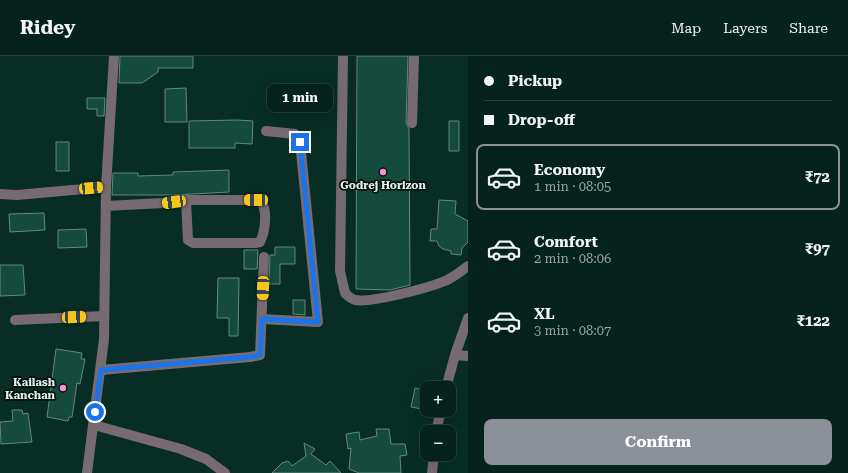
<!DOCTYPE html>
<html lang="en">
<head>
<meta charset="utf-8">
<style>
	body { margin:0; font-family:"Roboto Serif",serif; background:#132f28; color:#f1f3f6; height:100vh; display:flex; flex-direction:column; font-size:15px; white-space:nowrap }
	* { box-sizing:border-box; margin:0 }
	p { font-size:13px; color:#97a4a3 }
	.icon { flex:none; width:22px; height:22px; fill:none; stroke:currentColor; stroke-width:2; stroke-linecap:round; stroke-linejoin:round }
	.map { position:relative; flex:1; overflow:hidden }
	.panel { display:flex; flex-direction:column; background:#05221b; width:380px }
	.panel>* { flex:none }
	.top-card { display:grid; align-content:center; height:88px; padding:0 16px; background:#05221b }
	.fabs { position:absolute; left:420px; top:325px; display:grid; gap:8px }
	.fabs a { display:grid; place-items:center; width:36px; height:36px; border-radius:8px; background:#05221b; box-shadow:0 4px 16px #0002,0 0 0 1px #263f3a; font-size:20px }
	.end { position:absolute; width:18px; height:18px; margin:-9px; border:5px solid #1a73e8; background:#fff; box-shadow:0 0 0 2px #fff }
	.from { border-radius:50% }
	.bubble { position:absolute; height:28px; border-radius:8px; background:#05221b; box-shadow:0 4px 16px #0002,0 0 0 1px #263f3a; font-size:13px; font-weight:700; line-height:28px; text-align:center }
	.car { position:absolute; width:12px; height:24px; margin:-12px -6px; border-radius:5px; box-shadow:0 0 3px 1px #0007; background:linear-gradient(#f5c518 24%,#345 0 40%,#f5c518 0 76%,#345 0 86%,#f5c518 0) }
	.top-card b { display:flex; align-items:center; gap:14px; height:38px; font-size:15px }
	.top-card b+b { border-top:1px solid #263f3a }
	.top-card i { width:10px; height:10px; background:#f1f3f6 }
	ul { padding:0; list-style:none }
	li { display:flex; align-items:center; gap:12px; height:66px; margin:0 8px 6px; padding:0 8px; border:2px solid transparent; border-radius:8px }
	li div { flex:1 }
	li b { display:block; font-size:15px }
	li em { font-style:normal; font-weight:700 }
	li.on { border-color:#8c9099 }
	li>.icon { width:36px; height:36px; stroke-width:1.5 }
	.primary-button { display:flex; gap:8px; margin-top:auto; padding:8px 16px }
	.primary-button a { flex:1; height:46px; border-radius:8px; background:#8c9099; color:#fff; font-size:16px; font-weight:700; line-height:46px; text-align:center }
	header { display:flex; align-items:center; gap:24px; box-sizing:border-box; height:56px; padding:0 20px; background:#05221b; border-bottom:1px solid #263f3a }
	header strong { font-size:19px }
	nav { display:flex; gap:22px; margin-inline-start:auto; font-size:14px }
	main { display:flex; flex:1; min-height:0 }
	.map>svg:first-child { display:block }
	.building { fill:#144b3d; stroke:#63887c }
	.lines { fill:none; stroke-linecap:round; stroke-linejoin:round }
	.minor { stroke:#776a71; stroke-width:10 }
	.route { stroke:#1a73e8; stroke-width:5 }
	.poi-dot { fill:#f690cf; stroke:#05120e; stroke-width:1.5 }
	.labels { text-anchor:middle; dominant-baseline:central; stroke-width:3.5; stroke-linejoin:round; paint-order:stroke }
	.poi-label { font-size:11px; font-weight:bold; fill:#ddf0e9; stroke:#05120e }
</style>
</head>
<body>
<header>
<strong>Ridey</strong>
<nav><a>Map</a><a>Layers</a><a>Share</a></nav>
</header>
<main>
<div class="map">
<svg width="468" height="417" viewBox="0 0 468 417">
	<rect width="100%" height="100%" fill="#072d24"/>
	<path class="building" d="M120 0H193V12H158V16L142 27H119Z
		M357 0H408L406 67 409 73 410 229 390 234 356 233Z
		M186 32 187 66H165V33Z
		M87 42H105L104 60H97V53H87Z
		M237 64 253 65 252 88 235 87V92H189V65Z
		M449 65H459V95H449Z
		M56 86H69V115H56Z
		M229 114V136L174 139H112L113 117H138V120L173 119V116Z
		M439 144 456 145 455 158 468 165V186L462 192 461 199 451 198V195L443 193 439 190 437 185H430L431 173H437Z
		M44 157 45 174 10 176 9 158Z
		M86 173 87 191 58 192V174Z
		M275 191H295V208H280V228H269L270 199H275Z
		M244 194H258L257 213H244Z
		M0 209H23L25 239 0 240Z
		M218 222H239L238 280H229V262H217Z
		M293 244H305V259L293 258Z
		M56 293 82 297 81 303H85L80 328 77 327 72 361H69L68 365 47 361Z
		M415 332 425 334 422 353 411 351Z
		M12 354H22L23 358 28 357 32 386 1 388 0 366 13 365Z
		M376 373H389L391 388H405L407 399 400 400 401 417H359L349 413 351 392 348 393 346 378 359 376 360 384 377 380Z
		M304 387 315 393 311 398 326 409 330 405 341 417H272L282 407 288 405 292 410 306 400Z"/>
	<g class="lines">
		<path class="minor" d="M343 0 340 215 345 237C348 240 351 243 355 244 371 247 428 232 445 225 454 221 461 215 468 210
			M412 67 414 0
			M0 138 17 139 106 131
			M106 150 163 147 186 144H256L261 145C268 155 265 176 260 186L255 187H193L188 184 186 144
			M262 263 318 266 300 86 295 78 266 75
			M15 264 104 260
			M455 299 468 300
			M101 314 250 301 260 299 264 201
			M446 332 455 299 468 262
			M94 369 181 393 206 403 225 417
			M436 376 441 354
			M87 417 104 283 106 131 114 0
			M432 417 434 398"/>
	</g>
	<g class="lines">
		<path class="route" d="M95 356 101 314 250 301 260 299 262 263 318 266 300 86"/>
	</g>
	<g class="poi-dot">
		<circle cx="383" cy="116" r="4"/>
		<circle cx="63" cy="332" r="4"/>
	</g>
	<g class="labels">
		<g class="poi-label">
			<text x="383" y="129">Godrej Horizon</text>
			<text x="55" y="326" text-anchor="end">Kailash<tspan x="55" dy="13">Kanchan</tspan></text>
		</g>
	</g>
</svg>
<div class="fabs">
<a>+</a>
<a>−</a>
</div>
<i class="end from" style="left:95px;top:356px"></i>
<i class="end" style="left:300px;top:86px"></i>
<div class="bubble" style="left:267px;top:28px;width:66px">1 min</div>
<i class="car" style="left:91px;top:132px;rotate:85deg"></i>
<i class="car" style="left:256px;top:144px;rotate:270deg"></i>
<i class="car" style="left:174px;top:146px;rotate:262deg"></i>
<i class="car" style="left:263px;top:232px;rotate:182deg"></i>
<i class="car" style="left:74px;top:261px;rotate:88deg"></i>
</div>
<section class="panel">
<div class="top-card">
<b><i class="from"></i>Pickup</b>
<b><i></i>Drop-off</b>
</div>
<ul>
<li class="on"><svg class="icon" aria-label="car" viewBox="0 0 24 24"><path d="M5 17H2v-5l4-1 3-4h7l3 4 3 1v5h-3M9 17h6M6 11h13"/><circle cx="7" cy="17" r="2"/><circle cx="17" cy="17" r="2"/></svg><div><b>Economy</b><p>1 min · 08:05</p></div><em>₹72</em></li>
<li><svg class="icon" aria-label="car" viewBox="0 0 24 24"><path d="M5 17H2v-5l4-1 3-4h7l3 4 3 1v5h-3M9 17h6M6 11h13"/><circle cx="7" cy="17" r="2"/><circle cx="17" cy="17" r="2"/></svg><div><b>Comfort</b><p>2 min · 08:06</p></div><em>₹97</em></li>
<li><svg class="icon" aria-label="car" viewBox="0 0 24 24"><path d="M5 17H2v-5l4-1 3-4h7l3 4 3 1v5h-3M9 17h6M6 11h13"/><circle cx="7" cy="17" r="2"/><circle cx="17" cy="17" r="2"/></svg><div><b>XL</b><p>3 min · 08:07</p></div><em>₹122</em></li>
</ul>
<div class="primary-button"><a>Confirm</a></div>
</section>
</main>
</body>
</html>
